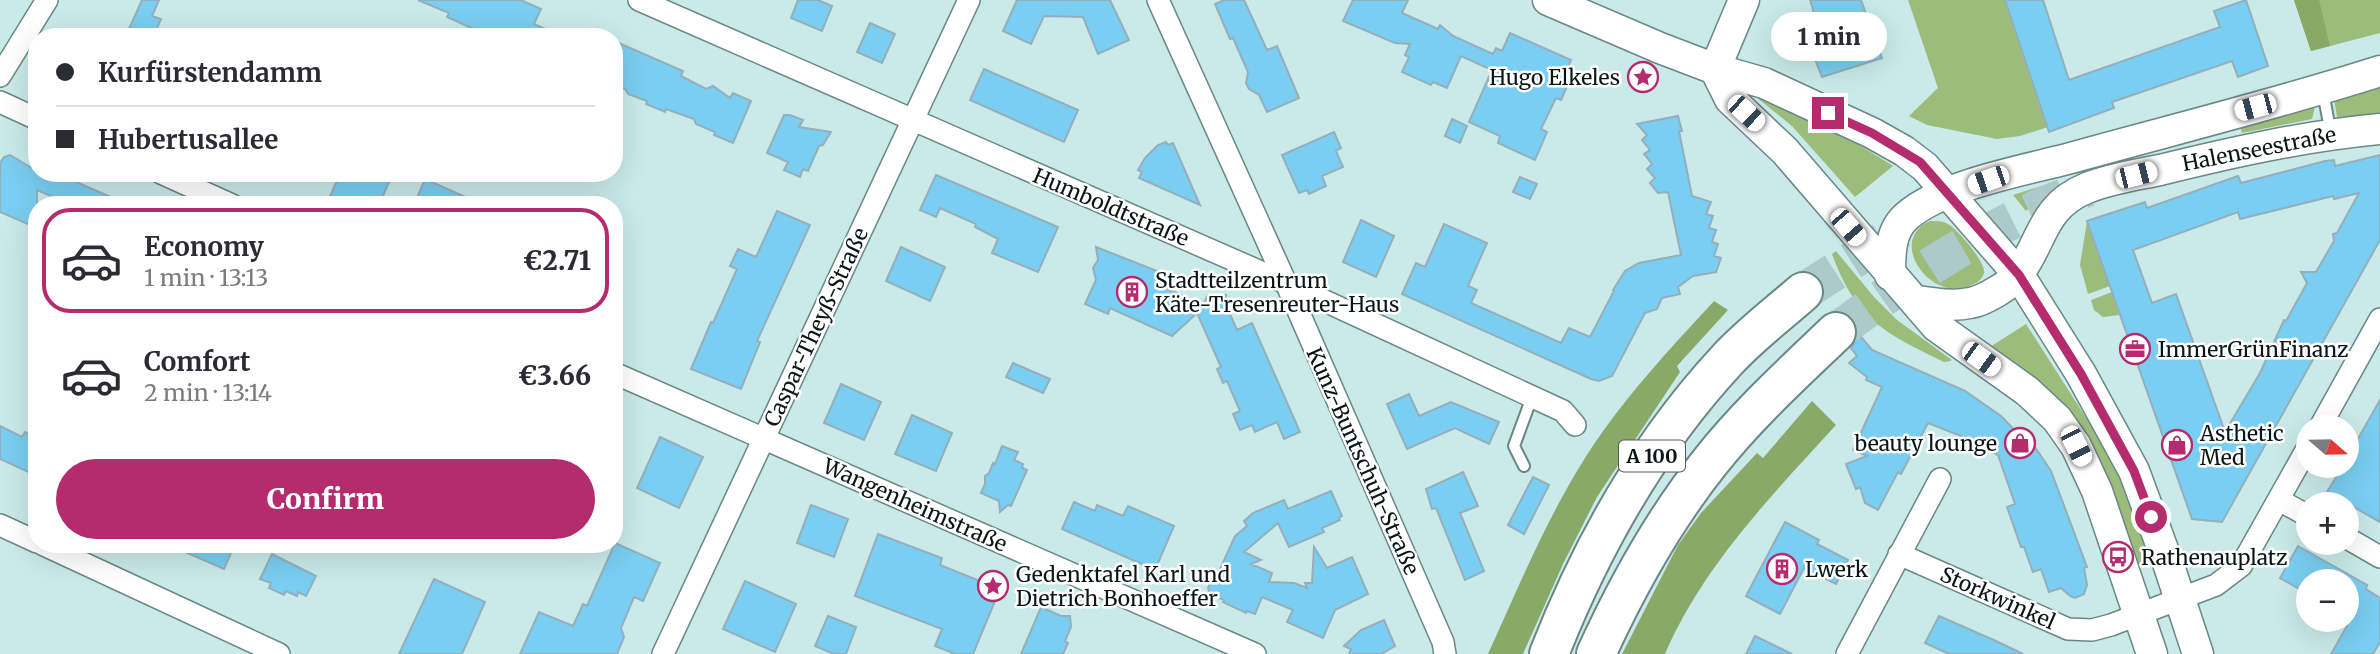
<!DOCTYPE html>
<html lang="en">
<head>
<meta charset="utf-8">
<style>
	body { margin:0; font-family:Merriweather,serif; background:#f7f7f7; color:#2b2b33; height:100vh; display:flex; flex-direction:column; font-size:26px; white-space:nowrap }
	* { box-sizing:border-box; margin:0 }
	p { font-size:23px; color:#7c7c81 }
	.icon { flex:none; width:38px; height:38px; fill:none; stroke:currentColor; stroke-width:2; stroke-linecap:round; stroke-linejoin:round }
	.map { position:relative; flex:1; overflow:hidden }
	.side { position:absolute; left:28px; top:196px; width:595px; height:357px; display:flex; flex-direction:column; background:#fff; border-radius:28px; box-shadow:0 7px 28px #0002 }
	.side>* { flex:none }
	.guide { position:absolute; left:28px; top:28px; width:595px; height:154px; border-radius:28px; box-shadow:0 7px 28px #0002; display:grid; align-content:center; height:154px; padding:0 28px; background:#fff }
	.needle { width:46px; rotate:110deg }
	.controls { position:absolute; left:2296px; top:415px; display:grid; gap:14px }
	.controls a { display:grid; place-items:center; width:63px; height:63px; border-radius:50%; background:#fff; box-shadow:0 7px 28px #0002; font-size:35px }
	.end { position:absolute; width:32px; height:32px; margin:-16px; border:9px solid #b42c6e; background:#fff; box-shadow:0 0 0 4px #fff }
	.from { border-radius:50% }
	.bubble { position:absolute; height:49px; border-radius:24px; background:#fff; box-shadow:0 7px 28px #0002; font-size:23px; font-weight:800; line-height:49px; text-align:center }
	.car { position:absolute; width:21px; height:42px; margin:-21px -10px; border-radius:9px; box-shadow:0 0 5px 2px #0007; background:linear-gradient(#fff 24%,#345 0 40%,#fff 0 76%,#345 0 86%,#fff 0) }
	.guide b { display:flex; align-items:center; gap:24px; height:66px; font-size:26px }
	.guide b+b { border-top:2px solid #e1e1e2 }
	.guide i { width:18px; height:18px; background:#2b2b33 }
	ul { padding:12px 0 0; list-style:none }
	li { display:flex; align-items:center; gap:21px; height:105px; margin:0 14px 10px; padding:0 14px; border:4px solid transparent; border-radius:28px }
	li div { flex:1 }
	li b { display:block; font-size:26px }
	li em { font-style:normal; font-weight:800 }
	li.on { border-color:#b42c6e }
	li>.icon { width:63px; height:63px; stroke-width:1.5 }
	.action { display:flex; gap:14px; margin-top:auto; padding:14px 28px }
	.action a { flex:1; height:80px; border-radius:42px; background:#b42c6e; color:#fff; font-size:28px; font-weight:800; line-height:80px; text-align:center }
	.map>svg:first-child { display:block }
	.green { fill:#9cbc7c }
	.forest { fill:#89a968 }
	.building { fill:#7acef1; stroke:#94afbb; stroke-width:2; fill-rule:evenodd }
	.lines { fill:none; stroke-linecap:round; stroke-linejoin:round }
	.highway-tunnel { stroke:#accac9; stroke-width:38; stroke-dasharray:38 19; stroke-linecap:butt }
	.lane-casing { stroke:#698786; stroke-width:14 }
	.street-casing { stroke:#698786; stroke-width:24 }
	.secondary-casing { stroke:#698786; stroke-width:33 }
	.highway-casing { stroke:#698786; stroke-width:42 }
	.lane { stroke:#fff; stroke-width:10 }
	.street { stroke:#fff; stroke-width:21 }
	.secondary { stroke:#fff; stroke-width:30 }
	.highway { stroke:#fff; stroke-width:38 }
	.route { stroke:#b42c6e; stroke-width:9 }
	.labels { text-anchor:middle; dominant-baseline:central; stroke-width:5; stroke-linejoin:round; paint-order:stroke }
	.shield { fill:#fff; stroke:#545c5c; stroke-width:2 }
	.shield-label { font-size:19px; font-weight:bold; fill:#0a1616 }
	.poi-label { font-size:21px; fill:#0a1616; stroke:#fff; text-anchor:start }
	.street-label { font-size:21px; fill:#0a1616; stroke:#fff }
</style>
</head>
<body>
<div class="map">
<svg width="2380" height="654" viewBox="0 0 2380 654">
	<rect width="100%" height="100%" fill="#c9eae9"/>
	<path class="green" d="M1908 0H2005L2048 127 2020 136 1997 139 1927 125 1909 116 1938 88Z
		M2294 0H2380V33L2311 51Z
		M2380 85V114L2337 117 2334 99Z
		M1746 89 1850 139 1893 166 1855 197 1792 126Z
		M2312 105 2315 107 2312 119 2242 133 2240 126Z
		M2051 183 2053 187 2026 211 2013 195Z
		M1930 221C1936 221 1941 221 1946 223 1956 227 1986 262 1984 273 1983 278 1978 282 1974 284 1932 307 1885 240 1930 221Z
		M2087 221 2110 286 2088 294 2080 265Z
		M1836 251 1874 297 1897 320 1952 360 1950 361 1944 362C1885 333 1856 320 1832 254Z
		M2112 292 2119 315 2103 317 2094 310 2091 300Z
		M2026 324 2110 455 2121 478 2150 560 2136 565 2044 387 1990 347Z"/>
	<path class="forest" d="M2294 0H2319L2330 46 2311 51Z
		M1714 301 1728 310 1677 366 1680 372 1597 497 1563 564 1523 654H1488C1518 588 1546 520 1585 458 1621 401 1668 351 1714 301Z
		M1812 401 1836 425C1772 495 1703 566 1665 654H1622L1678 545 1701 513 1757 453 1763 458Z"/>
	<path class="building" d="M142 0H159L152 16 161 19 153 37H130L132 31 129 29Z
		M418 0H521L541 9 534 24 563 37H491L447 17 449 13Z
		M798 0H818L832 6 822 31 791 18Z
		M1017 0H1110L1129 40 1098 54 1083 17 1044 16 1031 44 1003 31Z
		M1224 0H1244L1267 50 1277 46 1299 98 1267 112 1259 95 1249 89 1246 83 1248 72 1233 38 1230 39 1215 4Z
		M1353 0H1408L1402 13 1438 29 1440 25 1453 36 1493 54 1496 48 1502 51 1510 33 1571 60 1563 78 1570 80 1561 100 1556 98 1541 129 1547 132 1535 160 1498 143 1500 136 1469 122 1492 70 1461 56 1447 88 1433 82 1431 85 1402 72 1409 57 1405 55 1410 44 1395 43 1343 21Z
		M1810 0H1861L1882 58 1822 77 1806 36 1815 32 1811 14 1814 13Z
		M2005 0H2043L2069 80 2220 27 2214 11 2246 0 2268 66 2238 77 2232 61 2112 102 2114 108 2049 132Z
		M870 23 895 34 882 63 857 52Z
		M614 41 683 71 681 76 706 89 713 86 730 98 733 93 751 101 733 143 714 135 715 132 696 124 694 119 666 109 665 112 646 104 647 101 628 94 625 89 614 85Z
		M984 69 1078 110 1064 142 970 100Z
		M784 115H790L803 120 799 127 831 132 823 145 819 146 808 171 803 169 800 177 784 170 788 162 767 153Z
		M1678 116 1682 131H1679L1692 196 1711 202 1706 214 1713 216 1709 228 1716 230 1712 242 1718 244 1714 256 1721 258 1716 272 1693 276 1678 287 1680 294 1662 298 1657 309 1645 313 1612 376 1599 381 1591 379 1402 294 1416 263 1425 267 1444 224 1487 243 1468 286 1477 290 1471 303 1561 343 1569 328 1590 337 1614 291 1613 290 1625 271 1639 263 1681 255 1668 192 1658 193 1650 183 1655 178 1647 169 1652 164 1644 154 1650 150 1642 140 1647 135 1637 124Z
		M1452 119 1467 126 1460 143 1445 136Z
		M1334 132 1341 148 1336 151 1343 167 1322 176 1326 186 1309 194 1307 190 1299 193 1282 155Z
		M1166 142 1168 145 1173 143 1200 205 1139 178 1142 172 1138 170 1145 158 1158 145Z
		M10 155 37 171V173H62L77 180 76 182 129 205H72L37 190V228L0 212V163L4 157Z
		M2380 155V240L2222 522 2192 519 2087 221 2145 202 2147 208 2238 176 2241 183 2325 161 2334 160 2335 166ZM2359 193 2337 233 2333 234 2334 241 2316 272H2301L2307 283 2286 321 2284 320 2260 373 2225 432 2176 294 2152 303 2133 250 2238 212 2240 219 2333 196 2334 199Z
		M340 173H393L379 205H343L329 199Z
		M936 175 1058 227 1038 272 992 253 998 239 975 227 976 224 940 208 936 217 920 210Z
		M1520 177 1537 184 1530 199 1513 192Z
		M425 179 483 205H414Z
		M777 211 810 225 757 341 760 342 741 389 691 369 711 322 713 323 737 269 730 266 738 249 756 257Z
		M1361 220 1394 236 1376 277 1343 262Z
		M901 247 945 267 930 301 886 281Z
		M1096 247 1157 271 1163 287 1203 305 1208 295H1226V305L1237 330 1252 323 1300 432 1284 439 1277 422 1255 432 1252 425 1240 430 1233 414 1240 411 1227 381 1223 383 1217 369 1221 367 1197 313 1172 336 1110 308 1108 314 1085 304 1096 280 1093 268 1098 260Z
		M1857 332 1872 350 1965 391 2001 416 2033 449 2035 447 2051 471 2087 567 2084 568 2087 585 2084 594 2075 598 2070 596 2061 588 2049 592 2041 569 2033 572 2024 547H2021L2007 507 2015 504 1998 455 1966 438 1928 423 1901 474 1898 472 1878 510 1865 503 1860 487 1856 489 1846 464 1867 456 1853 450 1882 387 1866 380 1867 377 1849 363 1857 356 1851 348 1857 339Z
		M1013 363 1050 379 1043 393 1006 377Z
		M841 384 881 402 864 440 824 423Z
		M1409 394 1419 416 1451 402 1499 422 1489 444 1455 428 1407 449 1387 404Z
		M2380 400V522L2327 492 2343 466H2347V458Z
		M912 415 952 433 936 471 895 454Z
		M0 426 22 437 25 432 37 438V476L0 459Z
		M660 437 703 457 679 508 637 488Z
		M1002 446 1018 452 1014 460 1023 464 1022 468 1027 470 1011 506 1008 505 1000 512 999 501 981 493 985 484V476L989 473 993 463 995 464Z
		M1463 472 1478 506 1460 513 1484 571 1465 580 1436 508 1432 509 1426 489Z
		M1533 477 1549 485 1524 534 1508 525Z
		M1331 491 1342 516 1339 518 1340 520 1322 528 1324 532 1289 547 1278 523 1244 552 1261 560 1251 564 1272 573 1269 582 1294 583 1307 588 1305 583H1312L1314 547 1327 568 1352 557 1368 594 1335 610 1323 638 1287 622 1293 610 1262 597 1255 614 1247 611 1246 613 1223 602 1224 600 1210 594 1208 588 1211 581 1216 578 1235 536 1247 526 1244 521 1253 513 1284 500 1288 509Z
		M1074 502 1095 511 1097 505 1123 516 1128 506 1174 526 1155 570 1062 529Z
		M811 505 848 519 834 557 797 543Z
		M1785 522 1819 540 1817 544 1848 560 1836 584 1804 568 1780 614 1746 596Z
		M878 534 942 558 940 565 1000 589 973 654H955L935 646 942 629 855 596Z
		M615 543 660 563 643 601 634 597 621 628 624 637 617 654H520L539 612 573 626 583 604 587 606Z
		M167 544H235L224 569Z
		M2298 546 2367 585 2366 589 2380 598V642L2373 654H2331L2347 626V581H2308V594L2280 578Z
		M272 554 316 576 306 596 298 592 297 596 286 591 284 595 269 588 271 583 260 579Z
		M434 579 485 602 462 654H399Z
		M745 581 796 604 775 652 723 629Z
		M1041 607 1061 616H1070L1071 627 1065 641 1068 643 1063 654H1021Z
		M828 616 856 627 846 654H834L815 646Z
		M1939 616 1996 641 2023 654H1949L1925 643Z
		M1384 620 1395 646 1381 654H1349L1351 649 1344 646 1361 630Z
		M1755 636 1792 654H1746Z"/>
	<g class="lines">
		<path class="highway-tunnel" d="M1803 292 1900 230
			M1836 332C1913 274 1996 221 2088 188"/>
		<g class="lane-casing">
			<path id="lane" d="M2323 92 2331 134
				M1524 466 1514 446 1532 397"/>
		</g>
		<g class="street-casing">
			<path id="street" d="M639 0 1286 283 1563 411 1575 425
				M1158 0 1286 283 1443 642 1445 654
				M0 76 47 0
				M0 102 37 119
				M161 173 232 205
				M614 373 1255 654
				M2320 427 2380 319
				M2279 500 2308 516
				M0 525 37 542
				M2347 538 2380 557
				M42 544 279 654
				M1899 554 2068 629 2092 630 2111 625 2216 585 2241 566 2308 447
				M663 654 969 0
				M1847 654 1940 479"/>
		</g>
		<g class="secondary-casing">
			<path id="secondary" d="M1548 0 1660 48 1715 69 1764 83 1872 133 1904 151 1925 167 2019 275 2081 374 2134 471 2168 563 2198 654
				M1715 69 1730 99 1785 151 1936 326 2027 391 2057 419 2076 446 2097 491 2152 654
				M1715 69 1744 0
				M1890 275C1890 254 1890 230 1907 216 1943 185 2021 171 2067 159 2171 130 2277 104 2380 71
				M1916 301C1934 303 1952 307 1970 303 1983 301 2011 285 2019 273 2043 241 2042 206 2087 188 2109 179 2136 175 2160 170 2233 152 2305 136 2380 129"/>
		</g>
		<g class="highway-casing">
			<path id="highway" d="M1549 654C1591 547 1649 444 1727 360 1750 335 1778 314 1803 292
				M1596 654C1627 586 1663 521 1710 462 1747 415 1792 374 1836 332"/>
		</g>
		<use href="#lane" class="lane"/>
		<use href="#street" class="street"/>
		<use href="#secondary" class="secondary"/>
		<use href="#highway" class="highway"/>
	</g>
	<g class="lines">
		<path class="route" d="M1828 113 1872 133 1920 162 2019 275 2081 374 2134 471 2151 517"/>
	</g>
	<defs>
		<g id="sight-ring" transform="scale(1.575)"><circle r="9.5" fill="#fff" stroke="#b42c6e" stroke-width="1.5"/><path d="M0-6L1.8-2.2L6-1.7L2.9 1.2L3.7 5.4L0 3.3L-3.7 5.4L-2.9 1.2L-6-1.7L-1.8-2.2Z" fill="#b42c6e"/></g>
		<g id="building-ring" transform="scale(1.575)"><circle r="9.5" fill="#fff" stroke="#b42c6e" stroke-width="1.5"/><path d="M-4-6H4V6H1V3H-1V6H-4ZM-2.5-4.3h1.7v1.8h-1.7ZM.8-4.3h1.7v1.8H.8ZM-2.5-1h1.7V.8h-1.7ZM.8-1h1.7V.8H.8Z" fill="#b42c6e"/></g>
		<g id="office-ring" transform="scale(1.575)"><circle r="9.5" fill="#fff" stroke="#b42c6e" stroke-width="1.5"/><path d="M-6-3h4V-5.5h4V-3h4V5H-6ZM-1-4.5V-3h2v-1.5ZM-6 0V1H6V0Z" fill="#b42c6e"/></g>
		<g id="shop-ring" transform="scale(1.575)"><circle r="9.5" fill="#fff" stroke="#b42c6e" stroke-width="1.5"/><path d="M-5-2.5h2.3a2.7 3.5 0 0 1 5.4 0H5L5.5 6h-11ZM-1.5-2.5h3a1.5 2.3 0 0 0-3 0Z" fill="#b42c6e"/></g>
		<g id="bus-ring" transform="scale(1.575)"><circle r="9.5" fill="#fff" stroke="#b42c6e" stroke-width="1.5"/><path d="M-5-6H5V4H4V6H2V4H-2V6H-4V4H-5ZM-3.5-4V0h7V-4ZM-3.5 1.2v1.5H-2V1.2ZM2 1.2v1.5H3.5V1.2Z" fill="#b42c6e"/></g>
	</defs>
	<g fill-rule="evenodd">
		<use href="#sight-ring" x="1643" y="77"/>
		<use href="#building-ring" x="1132" y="292"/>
		<use href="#office-ring" x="2135" y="349"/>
		<use href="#shop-ring" x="2020" y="443"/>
		<use href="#shop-ring" x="2177" y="445"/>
		<use href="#bus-ring" x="2118" y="557"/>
		<use href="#building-ring" x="1782" y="569"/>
		<use href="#sight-ring" x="993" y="586"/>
	</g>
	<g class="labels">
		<rect class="shield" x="1619" y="440.5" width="66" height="31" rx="5"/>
		<g class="shield-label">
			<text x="1652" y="456">A 100</text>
		</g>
		<g class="poi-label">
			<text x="1620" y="77" text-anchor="end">Hugo Elkeles</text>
			<text x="1155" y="280">Stadtteilzentrum<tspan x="1155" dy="24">Käte-Tresenreuter-Haus</tspan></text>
			<text x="2158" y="349">ImmerGrünFinanz</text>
			<text x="2200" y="433">Asthetic<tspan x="2200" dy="24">Med</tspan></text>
			<text x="1997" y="443" text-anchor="end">beauty lounge</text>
			<text x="2141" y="557">Rathenauplatz</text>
			<text x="1805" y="569">Lwerk</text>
			<text x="1016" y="574">Gedenktafel Karl und<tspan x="1016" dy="24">Dietrich Bonhoeffer</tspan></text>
		</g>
		<g class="street-label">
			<text transform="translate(2259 149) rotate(-11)">Halenseestraße</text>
			<text transform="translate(1111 207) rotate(23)">Humboldtstraße</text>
			<text transform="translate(816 327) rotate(-65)">Caspar-Theyß-Straße</text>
			<text transform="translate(1363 461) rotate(66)">Kunz-Buntschuh-Straße</text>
			<text transform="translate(915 505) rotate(24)">Wangenheimstraße</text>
			<text transform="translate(1998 598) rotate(24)">Storkwinkel</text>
		</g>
	</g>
</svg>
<div class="controls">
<a><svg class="needle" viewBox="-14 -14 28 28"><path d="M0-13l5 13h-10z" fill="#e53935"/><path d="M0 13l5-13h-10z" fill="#7c7c81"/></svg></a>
<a>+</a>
<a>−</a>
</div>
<i class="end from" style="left:2151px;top:517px"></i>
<i class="end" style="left:1828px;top:113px"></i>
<div class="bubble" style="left:1771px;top:12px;width:116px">1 min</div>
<i class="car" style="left:2255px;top:107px;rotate:255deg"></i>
<i class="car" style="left:1746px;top:113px;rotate:133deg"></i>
<i class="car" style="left:2136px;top:175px;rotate:76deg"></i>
<i class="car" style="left:1988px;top:180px;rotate:251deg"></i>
<i class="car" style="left:1848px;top:227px;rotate:139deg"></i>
<i class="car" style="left:1981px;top:359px;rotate:126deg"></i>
<i class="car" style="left:2076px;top:446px;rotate:153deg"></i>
<div class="guide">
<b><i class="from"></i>Kurfürstendamm</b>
<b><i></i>Hubertusallee</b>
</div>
<section class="side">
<ul>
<li class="on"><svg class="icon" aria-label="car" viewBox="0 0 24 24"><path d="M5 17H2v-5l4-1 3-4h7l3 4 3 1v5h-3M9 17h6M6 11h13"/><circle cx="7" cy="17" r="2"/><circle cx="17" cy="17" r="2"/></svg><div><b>Economy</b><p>1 min · 13:13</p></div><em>€2.71</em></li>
<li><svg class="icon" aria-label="car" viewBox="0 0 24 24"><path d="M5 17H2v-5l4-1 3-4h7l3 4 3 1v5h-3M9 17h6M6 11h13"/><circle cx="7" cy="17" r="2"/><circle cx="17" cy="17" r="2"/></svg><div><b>Comfort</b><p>2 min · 13:14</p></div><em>€3.66</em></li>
</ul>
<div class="action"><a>Confirm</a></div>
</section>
</div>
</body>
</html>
